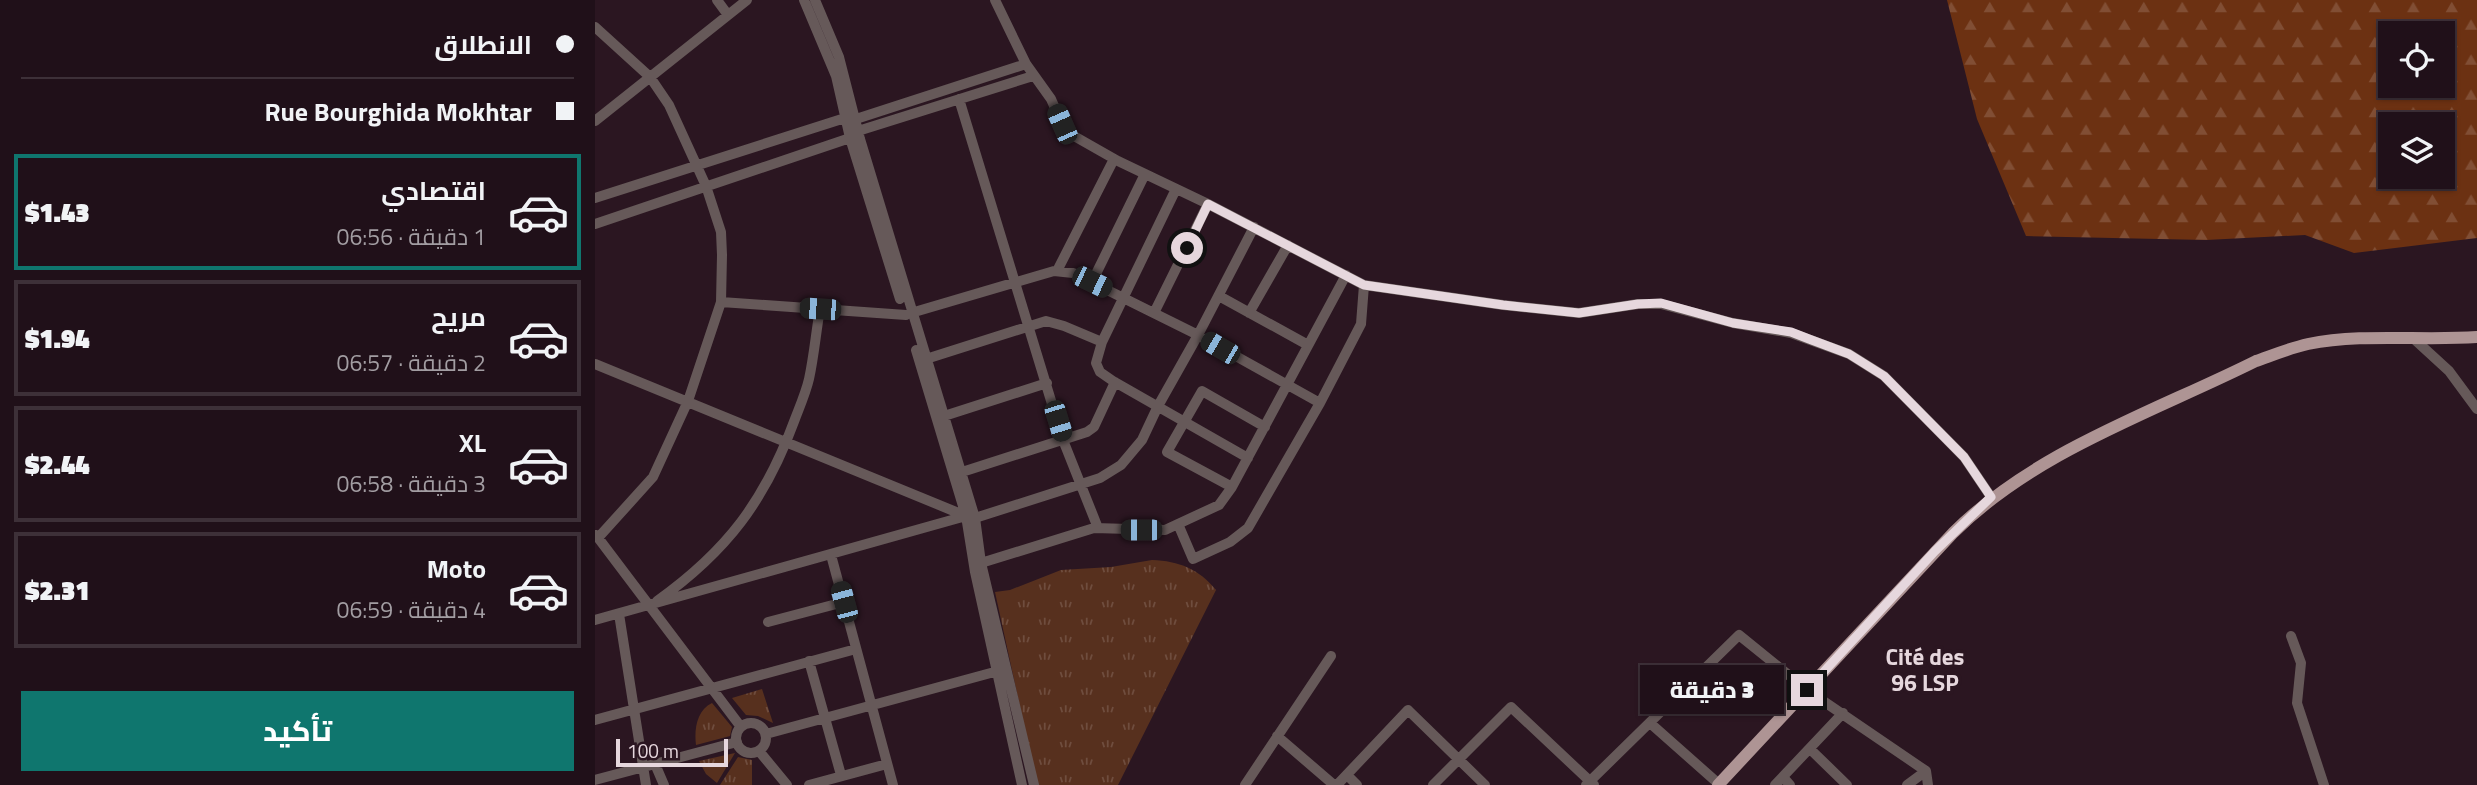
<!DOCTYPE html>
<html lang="ar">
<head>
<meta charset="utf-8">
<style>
	body { margin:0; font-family:"Titillium Web",Cairo,sans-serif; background:#2d1e26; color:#f1f3f6; direction:rtl; height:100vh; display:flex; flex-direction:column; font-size:26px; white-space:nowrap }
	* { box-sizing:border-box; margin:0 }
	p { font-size:23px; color:#a29da2 }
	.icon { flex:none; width:38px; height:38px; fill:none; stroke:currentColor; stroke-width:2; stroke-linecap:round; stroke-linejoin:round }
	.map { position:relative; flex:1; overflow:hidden; direction:ltr }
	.details { display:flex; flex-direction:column; background:#201019; width:595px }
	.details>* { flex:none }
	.hud { display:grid; align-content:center; height:154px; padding:0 21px; background:#201019 }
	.controls { position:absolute; left:1783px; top:21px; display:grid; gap:14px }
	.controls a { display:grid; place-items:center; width:77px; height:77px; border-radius:0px; background:#201019; box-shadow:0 2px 5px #0004,0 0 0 2px #3d3038; font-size:35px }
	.scale { position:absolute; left:21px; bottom:18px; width:112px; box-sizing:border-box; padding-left:7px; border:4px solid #e6d7dd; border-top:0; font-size:19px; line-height:24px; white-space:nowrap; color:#e6d7dd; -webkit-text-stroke:5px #2b1621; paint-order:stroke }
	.end { position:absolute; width:32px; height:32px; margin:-16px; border:9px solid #e6d7dd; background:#111; box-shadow:0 0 0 4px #111 }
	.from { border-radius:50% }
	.bubble { position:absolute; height:49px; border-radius:0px; background:#201019; box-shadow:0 2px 5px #0004,0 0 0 2px #3d3038; font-size:23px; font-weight:800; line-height:49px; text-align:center; direction:rtl }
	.car { position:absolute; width:21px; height:42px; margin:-21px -10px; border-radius:9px; box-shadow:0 0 5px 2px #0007; background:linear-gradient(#222 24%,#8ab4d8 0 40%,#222 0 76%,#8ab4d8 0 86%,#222 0) }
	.hud b { display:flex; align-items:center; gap:24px; height:66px; font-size:26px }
	.hud b+b { border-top:2px solid #3d3038 }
	.hud i { width:18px; height:18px; background:#f1f3f6 }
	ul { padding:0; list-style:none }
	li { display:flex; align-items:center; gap:21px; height:116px; margin:0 14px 10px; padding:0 7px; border:4px solid #3d3038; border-radius:0px }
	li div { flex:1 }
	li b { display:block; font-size:26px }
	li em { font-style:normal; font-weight:800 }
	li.active { border-color:#0f766e }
	li>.icon { width:63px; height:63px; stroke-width:1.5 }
	.action { display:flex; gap:14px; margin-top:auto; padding:14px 21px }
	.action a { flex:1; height:80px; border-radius:0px; background:#0f766e; color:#fff; font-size:28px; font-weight:800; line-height:80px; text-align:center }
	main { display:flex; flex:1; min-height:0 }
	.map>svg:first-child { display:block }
	.grass { fill:url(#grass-tufts) }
	.forest { fill:url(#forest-firs); fill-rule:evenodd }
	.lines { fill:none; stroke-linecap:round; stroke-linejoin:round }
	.minor { stroke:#665959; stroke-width:10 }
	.major { stroke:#ae9494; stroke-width:12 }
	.route { stroke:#e6d7dd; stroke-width:9 }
	.labels { text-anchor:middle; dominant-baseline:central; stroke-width:7; stroke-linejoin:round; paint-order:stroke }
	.neighbourhood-label { font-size:23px; font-weight:bold; fill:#e6d7dd; stroke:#2b1621 }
</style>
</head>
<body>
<main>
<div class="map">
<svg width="1882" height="785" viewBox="0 0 1882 785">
	<defs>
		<pattern id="grass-tufts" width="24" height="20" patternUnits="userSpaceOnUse" patternTransform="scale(1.75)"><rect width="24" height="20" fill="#57301e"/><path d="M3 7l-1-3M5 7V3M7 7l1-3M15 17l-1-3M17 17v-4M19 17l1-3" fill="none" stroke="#6f4d3e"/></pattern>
		<pattern id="forest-firs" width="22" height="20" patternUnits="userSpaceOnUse" patternTransform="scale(1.75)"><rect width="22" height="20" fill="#6c3112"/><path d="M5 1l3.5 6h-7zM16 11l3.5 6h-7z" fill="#814e34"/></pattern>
	</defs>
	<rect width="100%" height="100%" fill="#2b1621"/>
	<path class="grass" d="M557 560C584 561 604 569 621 590L523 785H442L400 592 415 590 466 570 516 567Z
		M167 689 178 723 163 716 151 715 137 698Z
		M117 703 137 727 135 736 101 745C99 729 102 710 117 703Z
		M140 753 122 783 111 774 104 761Z
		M143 757 157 760V785H125Z"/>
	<path class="forest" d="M1352 0H1882V238L1759 253 1710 235 1611 240 1431 236 1382 119ZM1796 33H1848V86H1796ZM1796 124H1848V177H1796Z"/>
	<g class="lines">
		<path class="minor" d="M122 0 133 15
			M209 0 241 76 255 138 305 299
			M220 0 244 57 265 139 380 518 386 563 439 785
			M400 0 431 64 456 99 467 124 479 136 523 161 613 204 769 285 908 305 984 313 1043 304H1066L1138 323 1196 333 1254 354 1289 376 1369 457 1396 497
			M0 27 55 77 74 105 111 186 126 232 127 255 126 302 93 401 58 477 3 538
			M364 99 468 440 503 528
			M261 119 431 64
			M0 121 152 0
			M263 131 438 76
			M581 189 507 342 501 363 505 372 518 381 653 458
			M0 198 250 118
			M0 224 255 138
			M462 271 519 159
			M497 282 550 174
			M624 296 713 345
			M126 302 311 315
			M316 313 459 271 478 273 603 335 725 403
			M559 313 613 204
			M654 313 693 245
			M1818 338 1854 371 1882 409
			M321 350 371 516 380 572 427 785
			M331 359 451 321 469 326 507 342
			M0 364 371 516
			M346 417 452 383
			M367 472 492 432 499 427 520 382
			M637 487 572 452 607 391 670 427
			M380 518 505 478 526 465 547 440 563 406 603 335 659 227
			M583 524 598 559 635 542 653 528 725 403 766 324 769 285
			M1 535 146 727
			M236 555 298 785
			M386 563 499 528 570 530 624 505 637 487 751 275
			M62 601C132 551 170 501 200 419 205 406 211 392 214 379 219 356 221 332 225 309
			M24 614 51 785
			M0 620 371 516
			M173 622 249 602
			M1696 636 1706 663 1702 703 1729 785
			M214 661 246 775
			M0 720 261 649
			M1055 723 1125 785
			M141 738a15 15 0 1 1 30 0a15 15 0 1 1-30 0Z
			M171 734 403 671
			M682 736 739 785
			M1215 749 1252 785
			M164 751 192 785
			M60 764 69 785
			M752 775 762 785
			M1188 777 1195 785
			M0 780 142 742
			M214 785 292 764
			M650 785 736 656
			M742 785 813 710 890 785
			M838 785 916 707 999 785
			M991 785 1144 635 1212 690 1331 771 1333 785
			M1180 785 1248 713
			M1312 785 1331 771"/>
		<path class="major" d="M1123 785 1358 533C1440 451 1559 412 1661 361 1678 355 1695 348 1713 344 1768 333 1826 341 1882 337"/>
	</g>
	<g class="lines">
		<path class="route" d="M592 248 613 204 769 285 908 305 984 313 1043 304 1066 303 1138 323 1196 332 1214 339 1254 354 1289 376 1369 457 1396 497 1340 551 1212 690"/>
	</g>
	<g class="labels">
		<g class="neighbourhood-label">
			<text x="1330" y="656">Cité des<tspan x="1330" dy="26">96 LSP</tspan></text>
		</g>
	</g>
</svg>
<div class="controls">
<a><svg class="icon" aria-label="locate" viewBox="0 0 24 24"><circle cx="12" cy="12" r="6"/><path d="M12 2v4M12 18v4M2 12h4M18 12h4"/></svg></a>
<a><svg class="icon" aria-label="layers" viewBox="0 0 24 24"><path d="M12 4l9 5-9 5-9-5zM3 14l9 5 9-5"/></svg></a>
</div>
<div class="scale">100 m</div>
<i class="end from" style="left:592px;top:248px"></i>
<i class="end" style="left:1212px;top:690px"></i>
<div class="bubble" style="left:1045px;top:665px;width:144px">3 دقيقة</div>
<i class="car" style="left:467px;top:124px;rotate:336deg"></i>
<i class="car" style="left:497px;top:282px;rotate:116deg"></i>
<i class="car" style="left:225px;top:309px;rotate:274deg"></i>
<i class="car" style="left:625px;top:348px;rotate:300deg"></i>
<i class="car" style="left:463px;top:421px;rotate:163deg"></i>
<i class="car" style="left:546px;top:530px;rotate:270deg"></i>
<i class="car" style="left:249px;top:602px;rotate:345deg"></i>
</div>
<section class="details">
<div class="hud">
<b><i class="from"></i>الانطلاق</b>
<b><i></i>Rue Bourghida Mokhtar</b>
</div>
<ul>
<li class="active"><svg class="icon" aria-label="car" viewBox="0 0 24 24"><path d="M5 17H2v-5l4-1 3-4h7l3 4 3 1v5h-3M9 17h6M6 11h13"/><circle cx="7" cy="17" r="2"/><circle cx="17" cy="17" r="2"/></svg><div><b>اقتصادي</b><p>1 دقيقة · 06:56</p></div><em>$1.43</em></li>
<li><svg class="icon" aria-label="car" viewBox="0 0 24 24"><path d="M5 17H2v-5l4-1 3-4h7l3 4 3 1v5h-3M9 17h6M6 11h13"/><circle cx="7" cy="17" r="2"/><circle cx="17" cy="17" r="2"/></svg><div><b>مريح</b><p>2 دقيقة · 06:57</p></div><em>$1.94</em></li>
<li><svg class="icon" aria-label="car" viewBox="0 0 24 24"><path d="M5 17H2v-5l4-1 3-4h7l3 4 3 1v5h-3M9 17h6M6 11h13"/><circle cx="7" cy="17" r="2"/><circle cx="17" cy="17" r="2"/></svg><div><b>XL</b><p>3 دقيقة · 06:58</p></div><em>$2.44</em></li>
<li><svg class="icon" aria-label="car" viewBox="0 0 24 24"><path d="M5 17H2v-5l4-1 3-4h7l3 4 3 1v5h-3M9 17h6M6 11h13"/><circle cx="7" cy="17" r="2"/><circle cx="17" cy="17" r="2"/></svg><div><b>Moto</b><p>4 دقيقة · 06:59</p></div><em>$2.31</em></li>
</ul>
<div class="action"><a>تأكيد</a></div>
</section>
</main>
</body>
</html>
